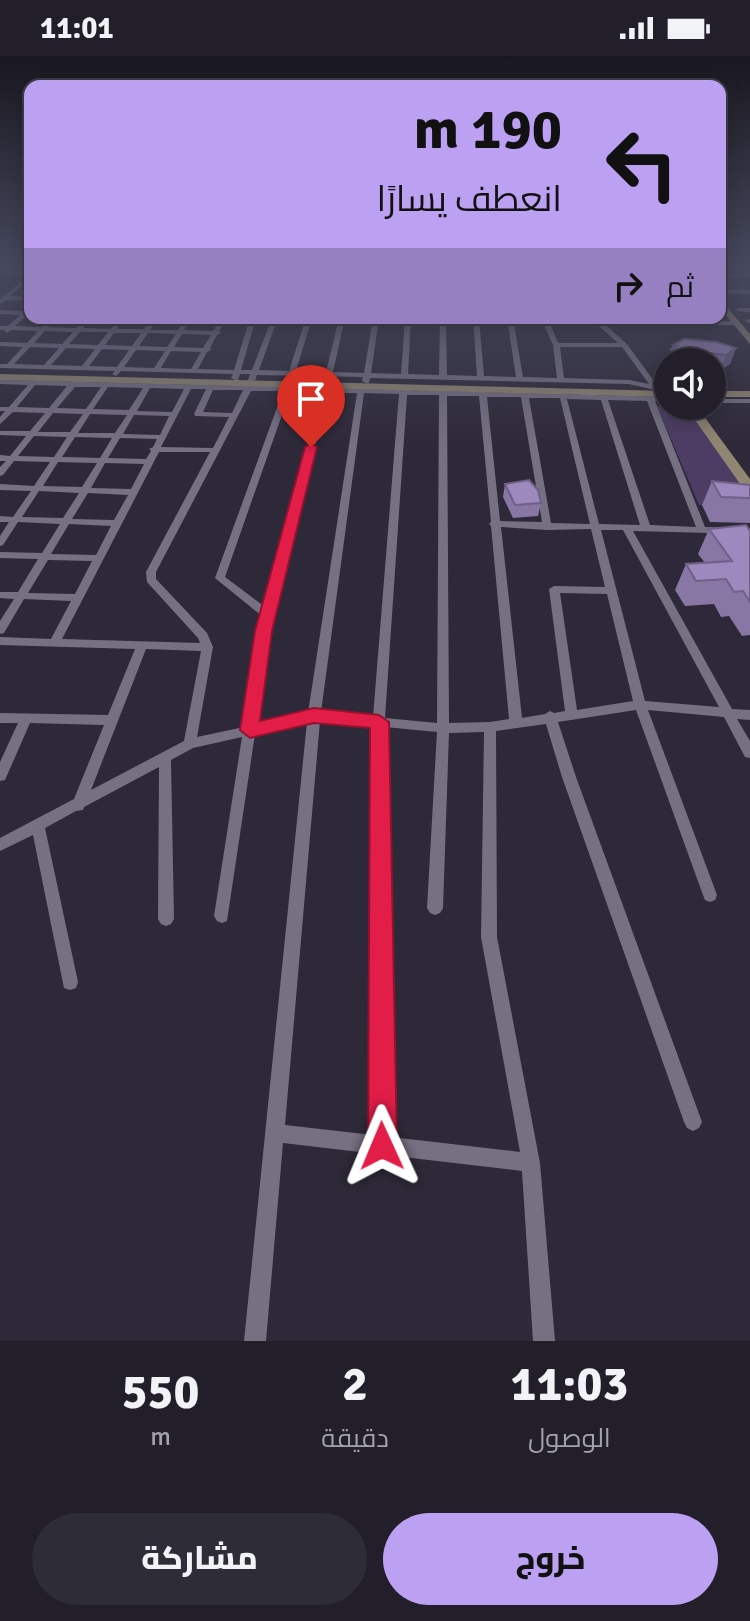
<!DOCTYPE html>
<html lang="ar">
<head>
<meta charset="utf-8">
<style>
	:root { --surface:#221f2a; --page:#2e2c36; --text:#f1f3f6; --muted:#a2a2a8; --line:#3f3d47; --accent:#bca0f2 }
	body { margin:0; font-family:Signika,Cairo,sans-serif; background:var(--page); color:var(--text); direction:rtl; height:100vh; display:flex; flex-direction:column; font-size:30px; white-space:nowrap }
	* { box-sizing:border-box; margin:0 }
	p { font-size:26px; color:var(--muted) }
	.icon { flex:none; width:44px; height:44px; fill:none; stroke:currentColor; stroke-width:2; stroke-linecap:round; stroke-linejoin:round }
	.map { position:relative; height:1285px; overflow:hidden; direction:ltr }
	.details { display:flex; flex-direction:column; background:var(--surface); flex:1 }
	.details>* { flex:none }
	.banner { position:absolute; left:24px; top:24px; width:702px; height:244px; border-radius:16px; box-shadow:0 4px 20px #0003,0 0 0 2px var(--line); direction:rtl; background:#bca0f2; color:#111; overflow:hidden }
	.fabs { position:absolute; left:654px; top:292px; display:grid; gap:16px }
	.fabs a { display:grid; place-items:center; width:72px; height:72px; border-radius:50%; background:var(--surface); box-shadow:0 4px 20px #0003,0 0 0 2px var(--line); font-size:40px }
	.pin { position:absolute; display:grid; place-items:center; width:68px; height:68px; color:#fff; margin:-82px -34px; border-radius:50% 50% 50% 0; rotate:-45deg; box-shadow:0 0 8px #0007 }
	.pin .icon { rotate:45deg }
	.me { position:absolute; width:88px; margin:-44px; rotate:359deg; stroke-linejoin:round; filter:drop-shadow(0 0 6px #0008) }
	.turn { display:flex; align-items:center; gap:28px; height:168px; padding:0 32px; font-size:36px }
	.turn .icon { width:104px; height:104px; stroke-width:2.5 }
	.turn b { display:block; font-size:56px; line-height:68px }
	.then { display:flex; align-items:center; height:76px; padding:0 32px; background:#0003; gap:16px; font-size:30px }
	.eta { display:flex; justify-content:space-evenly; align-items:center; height:136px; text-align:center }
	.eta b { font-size:48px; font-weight:800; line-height:56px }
	.primary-button { display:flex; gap:16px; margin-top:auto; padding:16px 32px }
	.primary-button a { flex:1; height:92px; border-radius:48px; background:var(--accent); color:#111; font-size:32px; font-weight:800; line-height:92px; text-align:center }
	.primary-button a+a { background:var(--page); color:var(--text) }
	.status { display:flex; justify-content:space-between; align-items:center; height:56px; padding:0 40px; background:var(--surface); direction:ltr }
	.status svg { height:22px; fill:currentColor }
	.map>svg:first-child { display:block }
	.green { fill:#4d3d64 }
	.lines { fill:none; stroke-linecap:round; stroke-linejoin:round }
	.street { fill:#777083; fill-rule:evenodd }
	.secondary { fill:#918671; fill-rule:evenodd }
	.wall { fill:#8876a4 }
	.shaded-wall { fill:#6f6086 }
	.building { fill:#9e89bf; stroke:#6f6086; stroke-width:2 }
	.route { fill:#e11d48; stroke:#92132f; stroke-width:2 }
</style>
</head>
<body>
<div class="status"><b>11:01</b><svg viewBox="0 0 49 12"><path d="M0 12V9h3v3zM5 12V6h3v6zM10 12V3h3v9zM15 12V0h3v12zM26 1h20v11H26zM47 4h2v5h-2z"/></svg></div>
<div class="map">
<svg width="750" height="1285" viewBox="0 0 750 1285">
	<rect width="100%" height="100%" fill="#2e2938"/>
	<!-- green -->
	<path class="green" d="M657,350H687L750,441V448L699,449Z"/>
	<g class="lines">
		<!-- street -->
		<g class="street">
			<path d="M0,214L30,215V223L10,240L30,241V245L6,244L0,248V243L29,219L0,218Z"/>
			<path d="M750,217V221L720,222V218Z"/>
			<path d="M723,234H750V238L721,237Z"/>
			<path d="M30,250L29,258L15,270L41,271L50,262H56L48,271L76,272L85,262H91L83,272L111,273L119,262H125L117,273H144L152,262H158L150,274H178L186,262H192L184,274L213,275L221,262H227L219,275L221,277L217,279L210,292L211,294L207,296L198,313L234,314L250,262H256L241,314H252L272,262H278L259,314L289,315L306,262H312L296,315L326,316L339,262H345L333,316L364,317L373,262H379L371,317L401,318L405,262H411L408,318L439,319L440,262H446L447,319L477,320L473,262H479L484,320L516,321L507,262H513L523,321L557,322L553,289L541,262H547L549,266L735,265L738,267L735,269L607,270L627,288L659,332L655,334L629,328L370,322L369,327H366L362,325L363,321L257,319L253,330L668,341V345H655L705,471L750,472V478L633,475L732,653L750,654V664L737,663L750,685V702L745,701L724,661L648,654L717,839L715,844L710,846L705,844L703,839L636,654L558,666L576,721L702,1066L699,1072L693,1075L687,1072L684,1066L562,721L546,668L496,675L497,881L540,1107L555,1285H533L522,1115L283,1087L266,1285H244L307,666L255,678L227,865L222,867L217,865L214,860L242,681L193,692L171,704L174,863L171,868L166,870L161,868L158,863L159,711L84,751L83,754L76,755L45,772L78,926L76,932L70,934L64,932L33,779L0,795V782L74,743L104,669L30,667L5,724L0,725V706L18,667H0V657L108,659L135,593L0,589V581L51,583L71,545L24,543L4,577L0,578V565L14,543L0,542V536H18L38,503L0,502V496L42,497L60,468L18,466L3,489L0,490V480L9,466H0V460L13,461L31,435L0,434V428L34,430L50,406L14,405L3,419L0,420V411L6,405H0V399L10,400L26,380L0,379V375H30L45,357L13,356L0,368V361L5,355H0V351H9L28,329L0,328V324L246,330L250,318H240L238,324H235L231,322L233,318L121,315L116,320L112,318L115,315L0,312V308H7L23,291L0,290V286L27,287L38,275L11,274L7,277L4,274H0V270H8L20,259L0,258V254L23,255ZM551,270H599L618,287H558ZM45,275L73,276L62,288L34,287ZM80,276H108L98,289L69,288ZM114,277H141L132,290L105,289ZM148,277L176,278L167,291L139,290ZM182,278L211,279L203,292L174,291ZM30,291L59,292L44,309L14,308ZM560,291H622L649,328L629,324L564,322ZM66,292L95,293L82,310L51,309ZM102,293L129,294L117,311L89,310ZM136,294L165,295L154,312L124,311ZM171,295L201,296L191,313L161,312ZM35,329L67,330L49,352L17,351ZM75,331H101L86,353L57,352ZM108,331L143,332L129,354L93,353ZM150,332L184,333L172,356L137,355ZM191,333H206L194,358L195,360L229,361L213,392L161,391ZM213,334H243L232,357L203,356ZM251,335H283L215,522L262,560L244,671L197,681L213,591L207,577L156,523V516ZM290,336H321L265,551L225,521ZM328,337H357L308,657L256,668L269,575ZM364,337L399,338L373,661L321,656ZM407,339H439L437,667L385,662ZM447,340H479L491,466L489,468L491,470L509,663L490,666L449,667ZM487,341H521L542,466L500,465ZM529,342H560L590,468L551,467ZM567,343L601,344L640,469L599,468ZM608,344L647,345L696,471L650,469ZM53,357L83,358L70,376H38ZM90,358L127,359L115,377H78ZM134,359L169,360L160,379L123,378ZM34,380L67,381L54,401L18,400ZM75,381L112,382L100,402L62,401ZM120,382L157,383L153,391L149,393L151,395L146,403L108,402ZM159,396H210L146,516L147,526L198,582L200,587L62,583ZM58,406L97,407L82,431L43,430ZM105,407L144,408L131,433L91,432ZM39,435L79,437L63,462L22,461ZM88,437L128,439L114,464L72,463ZM69,468L111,470L96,499L51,498ZM501,471L547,474L591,473L605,531L554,530L549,533L565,655L554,657L550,655L545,658L522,662ZM601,474H623L719,651L645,645ZM48,504L92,505L75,538L28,537ZM560,537L607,538L633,645L577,654ZM146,593L201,595L184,685L91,734ZM320,665L373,670V1079L285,1069ZM385,671L437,676L427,852L430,857L435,859L440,857L443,852L449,677L484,676L481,881L520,1096L391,1081Z"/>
			<path d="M738,252H750V256L736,255Z"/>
			<path d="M748,263H750V267L745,265Z"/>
			<rect x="712" y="343" width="38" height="4"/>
		</g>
		<!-- secondary -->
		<g class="secondary">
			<path d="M720,243L750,278V288L720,252Z"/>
			<path d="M0,318L668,335V341L0,324Z"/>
			<rect x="712" y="335" width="38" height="6"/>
			<path d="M690,350H702L703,359L750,423V436L745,435L693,361Z"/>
		</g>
	</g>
	<!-- wall -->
	<g class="wall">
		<path d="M673,289L736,292L730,308L720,314L712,313V306H668V309H666Z"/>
		<path d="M712,425L750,429V467L710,466L702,449Z"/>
		<path d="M505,428L541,447L538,460L513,462L503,441Z"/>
		<path d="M709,473L750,475V579L742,580L729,560L721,561L714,548L685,550L675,534L686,508L705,507L698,498Z"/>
	</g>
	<!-- shaded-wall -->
	<g class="shaded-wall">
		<path d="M736,292L730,308L720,314L726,299Z"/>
		<path d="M703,296L699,306H691L693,302Z"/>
	</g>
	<!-- building -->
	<g class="building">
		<path d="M684,283L717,286L736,292L726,299L703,296L693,302L673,297L676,295L671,293L677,290L673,289Z"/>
		<path d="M529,424L538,434L541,447L515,449L505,428Z"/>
		<path d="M712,425L750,429V442L721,441Z"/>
		<path d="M746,469L750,475V546L743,535L734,536L726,523L696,525L686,508L732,505L709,473Z"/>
	</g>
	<!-- sky -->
	<linearGradient id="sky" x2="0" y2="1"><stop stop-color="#19171f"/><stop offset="0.54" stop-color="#46495e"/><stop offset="1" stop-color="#46495e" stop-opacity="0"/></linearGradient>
	<rect width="750" height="391" fill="url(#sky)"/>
	<!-- route -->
	<path class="route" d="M311,387L317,391L272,575L260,665L314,652L379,659L389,666L397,1090L392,1100L382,1104L372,1100L368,1090L370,672L314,667L250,682L240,674L255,575L305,391Z"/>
</svg>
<div class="fabs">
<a><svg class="icon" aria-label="sound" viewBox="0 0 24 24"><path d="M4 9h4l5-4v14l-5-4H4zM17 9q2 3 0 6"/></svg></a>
</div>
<div class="pin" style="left:311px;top:391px;background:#d93025"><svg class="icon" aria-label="arrive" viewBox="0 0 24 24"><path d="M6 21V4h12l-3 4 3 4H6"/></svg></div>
<svg class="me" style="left:382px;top:1090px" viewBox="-20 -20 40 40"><path d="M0-17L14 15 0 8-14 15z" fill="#e11d48" stroke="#fff" stroke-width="4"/></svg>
<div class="banner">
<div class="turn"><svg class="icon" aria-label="left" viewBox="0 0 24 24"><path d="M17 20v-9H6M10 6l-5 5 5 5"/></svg><div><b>190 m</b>انعطف يسارًا</div></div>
<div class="then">ثم<svg class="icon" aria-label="right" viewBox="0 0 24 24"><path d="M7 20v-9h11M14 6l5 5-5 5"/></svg></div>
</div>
</div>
<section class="details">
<div class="eta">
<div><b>11:03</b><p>الوصول</p></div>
<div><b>2</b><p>دقيقة</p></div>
<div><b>550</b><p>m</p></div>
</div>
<div class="primary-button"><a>خروج</a><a>مشاركة</a></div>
</section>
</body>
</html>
